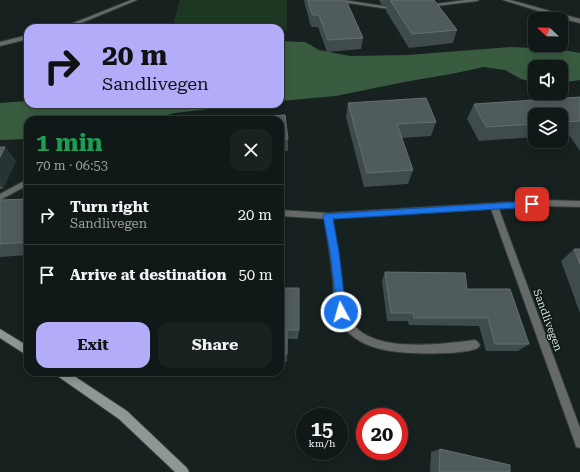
<!DOCTYPE html>
<html lang="en">
<head>
<meta charset="utf-8">
<style>
	:root { --surface:#101918; --page:#192221; --text:#f1f3f6; --muted:#9ca0a2; --line:#303837; --accent:#b3acf9 }
	body { margin:0; font-family:"Roboto Serif",serif; background:var(--page); color:var(--text); height:100vh; display:flex; flex-direction:column; font-size:15px; white-space:nowrap }
	* { box-sizing:border-box; margin:0 }
	p { font-size:13px; color:var(--muted) }
	.icon { flex:none; width:22px; height:22px; fill:none; stroke:currentColor; stroke-width:2; stroke-linecap:round; stroke-linejoin:round }
	.map { position:relative; flex:1; overflow:hidden }
	.drawer { position:absolute; left:24px; top:116px; width:260px; height:260px; display:flex; flex-direction:column; background:var(--surface); border-radius:12px; box-shadow:0 2px 10px #0003,0 0 0 1px var(--line) }
	.drawer>* { flex:none }
	.guide { position:absolute; left:24px; top:24px; width:260px; height:84px; border-radius:12px; box-shadow:0 2px 10px #0003,0 0 0 1px var(--line); background:#b3acf9; color:#111; overflow:hidden }
	.needle { width:26px; rotate:292deg }
	.buttons { position:absolute; left:528px; top:12px; display:grid; gap:8px }
	.buttons a { display:grid; place-items:center; width:40px; height:40px; border-radius:8px; background:var(--surface); box-shadow:0 2px 10px #0003,0 0 0 1px var(--line); font-size:20px }
	.speed { position:absolute; left:296px; top:408px; display:flex; gap:8px; font-size:20px; font-weight:700; text-align:center }
	.speed>* { display:grid; place-content:center; width:52px; height:52px; border-radius:50%; background:var(--surface); box-shadow:0 2px 10px #0003,0 0 0 1px var(--line); line-height:1 }
	.speed small { font-size:10px; font-weight:400 }
	.speed .limit { border:6px solid #d22; background:#fff; color:#111 }
	.pin { position:absolute; display:grid; place-items:center; width:34px; height:34px; color:#fff; margin:-17px; border-radius:8px; box-shadow:0 2px 6px #0006 }
	.me { position:absolute; width:44px; margin:-22px; rotate:354deg; stroke-linejoin:round; filter:drop-shadow(0 0 3px #0008) }
	.turn { display:flex; align-items:center; gap:14px; height:84px; padding:0 12px; font-size:18px }
	.turn .icon { width:52px; height:52px; stroke-width:2.5 }
	.turn b { display:block; font-size:28px; line-height:34px }
	.round { display:grid; place-items:center; flex:none; width:42px; height:42px; border-radius:12px; background:var(--page) }
	.headline { display:flex; align-items:center; justify-content:space-between; height:68px; padding:0 12px }
	h1 { font-size:24px; font-weight:700; line-height:30px; color:#1e9e55 }
	.action { display:flex; gap:8px; margin-top:auto; padding:8px 12px }
	.action a { flex:1; height:46px; border-radius:12px; background:var(--accent); color:#111; font-size:16px; font-weight:700; line-height:46px; text-align:center }
	.action a+a { background:var(--page); color:var(--text) }
	ul { padding:0; list-style:none }
	li { display:flex; align-items:center; gap:12px; height:60px; padding:0 12px; border-top:1px solid var(--line) }
	li div { flex:1 }
	li b { display:block; font-size:15px }
	li em { font-style:normal }
	.map>svg:first-child { display:block }
	.green { fill:#1c3722 }
	.forest { fill:#395c41 }
	.lines { fill:none; stroke-linecap:round; stroke-linejoin:round }
	.service-casing { stroke:#313b3a; stroke-width:2 }
	.minor-casing { stroke:#313b3a; stroke-width:2 }
	.secondary-casing { stroke:#313b3a; stroke-width:2 }
	.service { fill:#666b69; fill-rule:evenodd }
	.minor { fill:#666b69; fill-rule:evenodd }
	.secondary { fill:#8f9794; fill-rule:evenodd }
	.wall { fill:#3f4b4d }
	.shaded-wall { fill:#283434 }
	.building { fill:#505b5c; stroke:#656f70 }
	.route { fill:#1a73e8; stroke:#114b97 }
	.labels { text-anchor:middle; stroke-width:3; stroke-linejoin:round; paint-order:stroke }
	.street-label { font-size:11px; fill:#d7dedd; stroke:#0d1817 }
</style>
</head>
<body>
<div class="map">
<svg width="580" height="472" viewBox="0 0 580 472">
	<rect width="100%" height="100%" fill="#162120"/>
	<!-- green -->
	<path class="green" d="M180,0H287V31H280V28H172Z"/>
	<!-- forest -->
	<g class="forest">
		<path d="M280,41L305,42L319,50L350,56L408,55L510,47L558,49L580,53V80L561,83V67H535V83L521,79L505,70L484,67L451,74L404,82L336,96L280,101Z"/>
		<path d="M28,101V104H251L175,113L164,116L158,120H28V139L0,140V103Z"/>
	</g>
	<g class="lines">
		<!-- service casing -->
		<g class="service-casing">
			<path id="service" d="M328,213L331,214L332,216C335,235 339,254 341,273C342,285 341,299 345,310C360,357 438,344 475,340L478,342L480,345L478,348C466,354 427,354 412,353C381,352 344,344 336,310C333,298 334,285 332,273C330,254 327,235 324,216L325,214Z"/>
		</g>
		<!-- minor casing -->
		<g class="minor-casing">
			<g id="minor">
				<path d="M131,0H137L69,28H61Z"/>
				<path d="M332,0H344L396,8L398,9L396,10L334,1Z"/>
				<path d="M465,0H479L477,1L428,7L426,6L428,5Z"/>
				<path d="M503,0H510L580,19V23L567,20Z"/>
				<path d="M28,35V39L0,46V42Z"/>
				<path d="M28,179V185L0,200V194Z"/>
				<path d="M545,200L580,201V207L545,206L499,209L580,428V448L576,447L575,443L491,209L328,219L280,216V210L328,213Z"/>
			</g>
		</g>
		<!-- secondary casing -->
		<g class="secondary-casing">
			<g id="secondary">
				<path d="M0,329L28,346V356L0,338Z"/>
				<path d="M54,372H68L127,411L187,468L189,472H175L119,419L56,375Z"/>
			</g>
		</g>
		<!-- service -->
		<use href="#service" class="service"/>
		<!-- minor -->
		<use href="#minor" class="minor"/>
		<!-- secondary -->
		<use href="#secondary" class="secondary"/>
	</g>
	<!-- wall -->
	<g class="wall">
		<path d="M304,0H346L363,38L361,49L327,52L318,27H312L310,24Z"/>
		<path d="M379,0H434L457,30L453,43L409,48L386,11L387,6L382,5Z"/>
		<path d="M580,97V151L569,135H561V115H535V137L479,141L467,119L474,104Z"/>
		<path d="M348,103L436,122L431,136L401,138L413,170L408,184L364,187L346,117Z"/>
		<path d="M285,115L288,139V151H280V120H163L164,118L202,116L203,120Z"/>
		<path d="M0,147H5L16,161L3,189H0Z"/>
		<path d="M28,199V255L0,257V200Z"/>
		<path d="M574,249H580V313L561,261Z"/>
		<path d="M385,272L467,289L529,344L518,351H486L479,326L409,325L408,321H387L382,281Z"/>
		<path d="M280,288L299,330L298,339H288L287,362H280Z"/>
		<path d="M440,449L510,472H430L431,452Z"/>
	</g>
	<!-- shaded-wall -->
	<path class="shaded-wall" d="M5,147L16,161L3,189L0,185V157Z"/>
	<!-- building -->
	<g class="building">
		<path d="M308,0H346L363,38L328,40L319,15H313L311,12Z"/>
		<path d="M390,0H434L457,30L412,34Z"/>
		<path d="M91,25V28H59V27Z"/>
		<path d="M580,97V121L561,122V115H535V124L486,127L474,104Z"/>
		<path d="M426,98L436,122L397,124L413,170L367,173L348,103Z"/>
		<path d="M285,115L288,139H280V120H163L164,118L202,116V120Z"/>
		<path d="M0,147H5L0,157Z"/>
		<path d="M28,199V242L0,244V200Z"/>
		<path d="M574,249H580V264Z"/>
		<path d="M385,272L465,273L467,289H510L529,344H495L488,318H414L413,313H391Z"/>
		<path d="M280,288H299V330H287V354H280Z"/>
		<path d="M440,449L510,465V472H439Z"/>
	</g>
	<!-- route -->
	<path class="route" d="M532,201L537,204L532,207L333,219L339,252L346,312L345,316L341,317L338,316L330,252L323,216L324,214Z"/>
	<g class="labels">
		<!-- street labels -->
		<g class="street-label">
			<text transform="translate(548 320) rotate(70)" y="4">Sandlivegen</text>
		</g>
	</g>
</svg>
<div class="buttons">
<a><svg class="needle" viewBox="-14 -14 28 28"><path d="M0-13l5 13h-10z" fill="#e53935"/><path d="M0 13l5-13h-10z" fill="#9ca0a2"/></svg></a>
<a><svg class="icon" aria-label="sound" viewBox="0 0 24 24"><path d="M4 9h4l5-4v14l-5-4H4zM17 9q2 3 0 6"/></svg></a>
<a><svg class="icon" aria-label="layers" viewBox="0 0 24 24"><path d="M12 4l9 5-9 5-9-5zM3 14l9 5 9-5"/></svg></a>
</div>
<div class="speed"><div>15<small>km/h</small></div><div class="limit">20</div></div>
<div class="pin" style="left:532px;top:204px;background:#d93025"><svg class="icon" aria-label="arrive" viewBox="0 0 24 24"><path d="M6 21V4h12l-3 4 3 4H6"/></svg></div>
<svg class="me" style="left:341px;top:312px" viewBox="-20 -20 40 40"><circle r="17" fill="#1a73e8" stroke="#fff" stroke-width="3"/><path d="M0-11L8 9 0 5-8 9z" fill="#fff"/></svg>
<div class="guide">
<div class="turn"><svg class="icon" aria-label="right" viewBox="0 0 24 24"><path d="M7 20v-9h11M14 6l5 5-5 5"/></svg><div><b>20 m</b>Sandlivegen</div></div>
</div>
<section class="drawer">
<div class="headline"><div><h1>1 min</h1><p>70 m · 06:53</p></div><a class="round"><svg class="icon" aria-label="close" viewBox="0 0 24 24"><path d="M6 6l12 12M18 6L6 18"/></svg></a></div>
<ul>
<li><svg class="icon" aria-label="right" viewBox="0 0 24 24"><path d="M7 20v-9h11M14 6l5 5-5 5"/></svg><div><b>Turn right</b><p>Sandlivegen</p></div><em>20 m</em></li>
<li><svg class="icon" aria-label="arrive" viewBox="0 0 24 24"><path d="M6 21V4h12l-3 4 3 4H6"/></svg><div><b>Arrive at destination</b></div><em>50 m</em></li>
</ul>
<div class="action"><a>Exit</a><a>Share</a></div>
</section>
</div>
</body>
</html>
